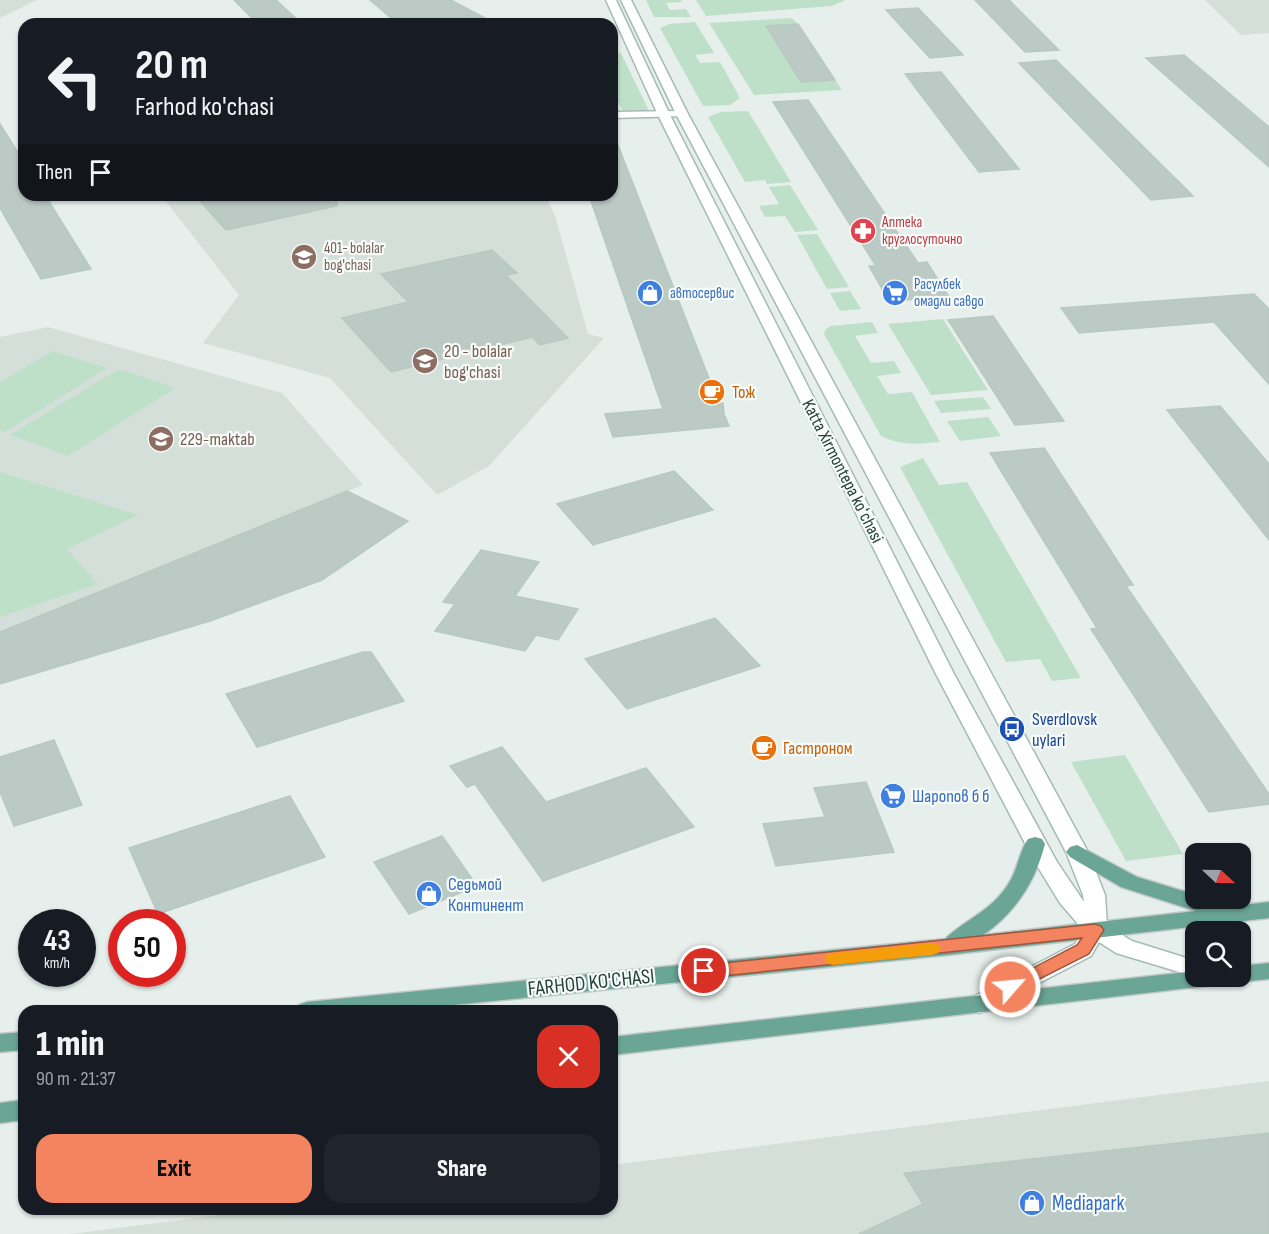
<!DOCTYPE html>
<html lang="en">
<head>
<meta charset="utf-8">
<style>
	:root { --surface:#171b24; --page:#20242c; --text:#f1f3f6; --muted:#9ea1a6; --accent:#f4845f }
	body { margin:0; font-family:"Sofia Sans Condensed",sans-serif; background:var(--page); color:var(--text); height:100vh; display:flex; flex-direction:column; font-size:22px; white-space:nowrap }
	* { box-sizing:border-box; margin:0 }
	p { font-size:20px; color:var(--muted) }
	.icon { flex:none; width:33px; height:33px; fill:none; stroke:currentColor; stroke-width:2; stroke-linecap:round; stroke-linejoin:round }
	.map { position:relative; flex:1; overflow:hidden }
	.panel { position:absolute; left:18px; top:1005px; width:600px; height:210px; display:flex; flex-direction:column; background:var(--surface); border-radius:18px; box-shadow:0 2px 4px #0004 }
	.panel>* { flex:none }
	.guide { position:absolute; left:18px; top:18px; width:600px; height:183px; border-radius:18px; box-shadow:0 2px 4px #0004; background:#171b24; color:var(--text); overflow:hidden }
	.needle { width:39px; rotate:112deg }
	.controls { position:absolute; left:1185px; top:843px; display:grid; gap:12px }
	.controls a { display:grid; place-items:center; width:66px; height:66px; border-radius:12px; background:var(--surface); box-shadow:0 2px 4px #0004; font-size:30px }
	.speed { position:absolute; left:18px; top:909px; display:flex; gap:12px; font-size:30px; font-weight:700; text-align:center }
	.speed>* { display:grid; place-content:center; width:78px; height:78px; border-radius:50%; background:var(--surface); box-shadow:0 2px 4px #0004; line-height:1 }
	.speed small { font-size:15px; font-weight:400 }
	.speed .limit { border:9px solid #d22; background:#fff; color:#111 }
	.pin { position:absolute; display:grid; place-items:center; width:51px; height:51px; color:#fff; margin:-26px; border:3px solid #fff; border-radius:50%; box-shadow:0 2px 6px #0007 }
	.me { position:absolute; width:66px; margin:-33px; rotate:63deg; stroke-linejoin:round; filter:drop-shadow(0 0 4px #0008) }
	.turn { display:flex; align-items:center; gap:21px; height:126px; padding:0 18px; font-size:27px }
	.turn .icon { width:78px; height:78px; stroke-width:2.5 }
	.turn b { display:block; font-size:42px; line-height:51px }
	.then { display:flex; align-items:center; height:57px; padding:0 18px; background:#0003; gap:12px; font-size:22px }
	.round { display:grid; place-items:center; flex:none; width:63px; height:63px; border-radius:18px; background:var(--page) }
	.overview { display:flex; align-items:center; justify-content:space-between; height:102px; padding:0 18px }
	h1 { font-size:36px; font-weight:800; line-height:45px }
	.button { display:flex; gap:12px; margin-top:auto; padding:12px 18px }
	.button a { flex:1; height:69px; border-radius:18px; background:var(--accent); color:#111; font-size:24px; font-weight:800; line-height:69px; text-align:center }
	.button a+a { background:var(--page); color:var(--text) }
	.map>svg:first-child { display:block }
	.built { fill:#d4dfda }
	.green { fill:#bfe0c8 }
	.building { fill:#bbcac4; stroke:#b8c9c2; stroke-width:1.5 }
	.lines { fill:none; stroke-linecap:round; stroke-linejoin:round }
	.street-casing { stroke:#a8b8b2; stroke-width:3 }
	.secondary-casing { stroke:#a4bbb3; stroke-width:3 }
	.primary-casing { stroke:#c2cac8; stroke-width:3 }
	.street { fill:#fff; fill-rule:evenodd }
	.secondary { fill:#fff; fill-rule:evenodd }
	.primary { fill:#6aa596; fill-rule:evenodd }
	.route { fill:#f4845f; stroke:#9f563e; stroke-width:1.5 }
	.slow { fill:#f59e0b }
	.labels { text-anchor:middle; stroke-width:4.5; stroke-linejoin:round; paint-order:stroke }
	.far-health-label { font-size:15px; fill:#be3a42; stroke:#f7fbf9; text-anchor:start }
	.far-education-label { font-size:15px; fill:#785e54; stroke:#f7fbf9; text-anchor:start }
	.far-shop-label { font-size:15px; fill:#366cbe; stroke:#f7fbf9; text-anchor:start }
	.education-label { font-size:18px; fill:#785e54; stroke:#f7fbf9; text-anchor:start }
	.food-label { font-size:18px; fill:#c56008; stroke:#f7fbf9; text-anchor:start }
	.street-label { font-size:18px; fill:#24423a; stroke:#f7fbf9 }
	.transit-label { font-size:18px; fill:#164399; stroke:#f7fbf9; text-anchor:start }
	.shop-label { font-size:18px; fill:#366cbe; stroke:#f7fbf9; text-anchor:start }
	.near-street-label { font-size:21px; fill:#24423a; stroke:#f7fbf9 }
	.near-shop-label { font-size:21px; fill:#366cbe; stroke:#f7fbf9; text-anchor:start }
</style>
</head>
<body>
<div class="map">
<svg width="1269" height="1234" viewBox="0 0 1269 1234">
	<rect width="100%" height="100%" fill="#e6efeb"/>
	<!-- built -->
	<g class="built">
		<path d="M0,0H37L0,18Z"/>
		<path d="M1205,0H1269V33L1241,35Z"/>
		<path d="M161,195H546L556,219L588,334L604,338L489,466L437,495L330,378L203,343L239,295Z"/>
		<path d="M48,327L282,393L363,485L0,632V337Z"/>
		<path d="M1269,1081V1234H71L267,1209H612V1165Z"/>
	</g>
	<!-- green -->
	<g class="green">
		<path d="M646,0H681L682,2L666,3L670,10L686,9L691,17H654Z"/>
		<path d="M696,0H844V1L831,6L706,16Z"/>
		<path d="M792,18L798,24L766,27L801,82L835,80L842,90L754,95L709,23Z"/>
		<path d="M695,22L714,53L695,55L700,63L720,62L740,98L730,105L703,106L660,28L669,24Z"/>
		<path d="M612,52L621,53L649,111L622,110L612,89Z"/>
		<path d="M748,111L791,182L767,184L765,180L745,182L708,117L721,112Z"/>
		<path d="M790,185L818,230L795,232L785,216L765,217L759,206L779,204L769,187Z"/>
		<path d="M817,234L849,287L827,289L797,235Z"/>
		<path d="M850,291L861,309L840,311L830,293Z"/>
		<path d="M943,319L988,390L931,395L888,324Z"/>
		<path d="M872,322L878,333L855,336L871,363L894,361L901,373L877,376L888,394L912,392L940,442C919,444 901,446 881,436L824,334L826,329L831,326Z"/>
		<path d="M52,351L107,368L5,432L0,430V382Z"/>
		<path d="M119,369L175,388L68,456L10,435Z"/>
		<path d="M983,397L991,409L941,413L934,401Z"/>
		<path d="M988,417L1001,436L960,441L947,421Z"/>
		<path d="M923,458L939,485L967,482L1081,678L1052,681L1040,659L1006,662L900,467Z"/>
		<path d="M0,472L138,515L67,549L98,584L0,617Z"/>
		<path d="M1125,755L1183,854L1126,861L1071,762Z"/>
	</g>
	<!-- building -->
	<g class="building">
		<path d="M234,0H276L302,24H258Z"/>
		<path d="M370,0H451L496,24H392L391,18Z"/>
		<path d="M975,0H1009L1059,50L1025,52Z"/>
		<path d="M918,8L963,55L930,58L886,10Z"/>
		<path d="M798,24L835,80L801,82L766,26Z"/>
		<path d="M1184,55L1269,127V167L1146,58Z"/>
		<path d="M1056,60L1193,196L1151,200L1019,63Z"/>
		<path d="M941,72L1019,169L979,172L905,74Z"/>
		<path d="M808,100L918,263L927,262L949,297L889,301L869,266H876L773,102Z"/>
		<path d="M0,124L24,162V195H45L91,269L41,279L0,208Z"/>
		<path d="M614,135L719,404L723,403L724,414L729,426L613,437L605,414L663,409L589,195H612Z"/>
		<path d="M228,195H336L337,206L226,230L200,201Z"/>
		<path d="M492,250L517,273L506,275L568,338L540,345L532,337L391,372L342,318L408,302L381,274Z"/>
		<path d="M1254,294L1269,309V384L1214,322L1079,333L1061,308Z"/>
		<path d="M993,316L1064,421L1015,425L948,320Z"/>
		<path d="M1220,406L1269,464V540L1167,410Z"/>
		<path d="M1044,448L1133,585L1126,586L1269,794V804L1209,812L1091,629L1097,628L990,453Z"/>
		<path d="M674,471L713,510L593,545L557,504Z"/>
		<path d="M347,491L408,521L322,580L210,621L0,684V632Z"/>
		<path d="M481,550L539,562L515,596L578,609L558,640L536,635L525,651L435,631L455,604L443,602Z"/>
		<path d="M715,618L760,666L627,709L585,659Z"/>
		<path d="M363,652H371L404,701L257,747L226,694Z"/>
		<path d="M54,740L82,805L14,826L0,792V757Z"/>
		<path d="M502,747L546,802L646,768L694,827L543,881L475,784L467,787L450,766Z"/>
		<path d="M866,782L894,852L776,866L763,824L825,817L814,788Z"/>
		<path d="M290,796L325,857L158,914L129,848Z"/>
		<path d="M442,836L477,886L409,914L374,862Z"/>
		<path d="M1269,1133V1234H859L923,1204L904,1173Z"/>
	</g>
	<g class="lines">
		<!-- street casing -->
		<g class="street-casing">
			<path id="street" d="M682,111L686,112V116L612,118V112Z"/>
		</g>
		<!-- secondary casing -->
		<g class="secondary-casing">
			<path id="secondary" d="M606,0H616L670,115L954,674L1057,862L1084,902L1083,895L1066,852L676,114L621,0H631L688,114L1088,852L1105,895L1107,926L1132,941L1196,961V976H1199L1196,977L1116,953L1099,942L1091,956L987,1010L979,1013L971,1010L968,1004L971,998L1075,944L1084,931L1060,903L1036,864L936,674L658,115Z"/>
		</g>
		<!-- primary casing -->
		<g class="primary-casing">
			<g id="primary">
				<path d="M1035,837L1042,839L1045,844C1035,882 1016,912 983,935L1196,911L1121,887L1070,857L1066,852L1070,847L1077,845L1137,877L1196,895V898H1209L1234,906L1269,902V918L947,955L393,1011H295L299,1005L307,1002L945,939C967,918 991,912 1009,883C1018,869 1019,852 1028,839Z"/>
				<path d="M1269,963V979L1240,982L1232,980L1223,984L612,1055V1037L1196,971V976H1240V966Z"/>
				<path d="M24,1032V1050L0,1052V1034Z"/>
				<path d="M24,1100V1120L0,1123V1103Z"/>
			</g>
		</g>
		<!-- street -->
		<use href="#street" class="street"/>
		<!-- secondary -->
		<use href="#secondary" class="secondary"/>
		<!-- primary -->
		<use href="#primary" class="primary"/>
	</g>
	<!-- route -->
	<path class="route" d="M1095,924L1101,926L1104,930L1089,954L1010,994L1004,992L1001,987L1004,983L1077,945L1082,938L704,978L698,976L695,971L698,967L704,965Z"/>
	<!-- slow -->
	<path class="slow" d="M932,943L938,944L941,949L938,953L932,955L833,965L827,963L825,959L827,954L833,953Z"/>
	<!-- icons -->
	<defs>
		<g id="pharmacy-disc" transform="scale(1.35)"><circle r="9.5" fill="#e0444e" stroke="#f7fbf9"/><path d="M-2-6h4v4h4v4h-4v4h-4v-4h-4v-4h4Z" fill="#fff"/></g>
		<g id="school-disc" transform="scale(1.35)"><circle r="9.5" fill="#8d6e63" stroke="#f7fbf9"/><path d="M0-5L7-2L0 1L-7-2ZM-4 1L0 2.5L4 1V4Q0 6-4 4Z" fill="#fff"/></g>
		<g id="shop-disc" transform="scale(1.35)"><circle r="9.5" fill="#3f7fe0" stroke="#f7fbf9"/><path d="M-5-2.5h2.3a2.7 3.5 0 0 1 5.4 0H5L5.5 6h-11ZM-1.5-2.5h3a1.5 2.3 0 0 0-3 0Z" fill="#fff"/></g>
		<g id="supermarket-disc" transform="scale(1.35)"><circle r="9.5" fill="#3f7fe0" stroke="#f7fbf9"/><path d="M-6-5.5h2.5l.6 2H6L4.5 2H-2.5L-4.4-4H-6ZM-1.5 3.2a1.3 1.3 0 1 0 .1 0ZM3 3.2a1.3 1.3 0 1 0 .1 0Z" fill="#fff"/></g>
		<g id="cafe-disc" transform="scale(1.35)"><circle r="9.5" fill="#e8710a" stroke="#f7fbf9"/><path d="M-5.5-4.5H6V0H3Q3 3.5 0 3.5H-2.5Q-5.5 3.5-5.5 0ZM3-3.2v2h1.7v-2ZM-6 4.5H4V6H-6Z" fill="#fff"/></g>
		<g id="bus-disc" transform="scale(1.35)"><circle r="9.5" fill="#1a4fb4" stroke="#f7fbf9"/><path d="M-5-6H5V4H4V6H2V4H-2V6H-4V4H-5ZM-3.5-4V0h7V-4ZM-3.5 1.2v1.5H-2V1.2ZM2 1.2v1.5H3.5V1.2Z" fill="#fff"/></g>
	</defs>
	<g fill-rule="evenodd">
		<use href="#pharmacy-disc" x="863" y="231"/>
		<use href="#school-disc" x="304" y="257"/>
		<use href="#shop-disc" x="650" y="293"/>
		<use href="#supermarket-disc" x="895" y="293"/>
		<use href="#school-disc" x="425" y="361"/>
		<use href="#cafe-disc" x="712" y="392"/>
		<use href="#school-disc" x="161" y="439"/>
		<use href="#bus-disc" x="1012" y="729"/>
		<use href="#cafe-disc" x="764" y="748"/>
		<use href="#supermarket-disc" x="893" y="796"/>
		<use href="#shop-disc" x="429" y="894"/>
		<use href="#shop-disc" x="1032" y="1203"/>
	</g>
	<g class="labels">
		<!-- far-health labels -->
		<g class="far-health-label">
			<text x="882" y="227">Аптека<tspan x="882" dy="17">круглосуточно</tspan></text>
		</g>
		<!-- far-education labels -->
		<g class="far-education-label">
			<text x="324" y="253">401- bolalar<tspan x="324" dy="17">bog'chasi</tspan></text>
		</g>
		<!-- far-shop labels -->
		<g class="far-shop-label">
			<text x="914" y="289">Расулбек<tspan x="914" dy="17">омадли савдо</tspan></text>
			<text x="670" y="298">автосервис</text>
		</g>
		<!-- education labels -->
		<g class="education-label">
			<text x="444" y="357">20 - bolalar<tspan x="444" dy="21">bog'chasi</tspan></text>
			<text x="180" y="445">229-maktab</text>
		</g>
		<!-- food labels -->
		<g class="food-label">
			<text x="732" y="398">Тож</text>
			<text x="783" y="754">Гастроном</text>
		</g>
		<!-- street labels -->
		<g class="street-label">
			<text transform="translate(843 471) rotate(63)" y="6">Katta Xirmontepa koʻchasi</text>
		</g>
		<!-- transit labels -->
		<g class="transit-label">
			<text x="1032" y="725">Sverdlovsk<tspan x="1032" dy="21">uylari</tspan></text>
		</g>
		<!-- shop labels -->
		<g class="shop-label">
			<text x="912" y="802">Шаропов б б</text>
			<text x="448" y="890">Седьмой<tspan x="448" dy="21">Континент</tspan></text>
		</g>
		<!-- near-street labels -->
		<g class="near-street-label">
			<text transform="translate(591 982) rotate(-6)" y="7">FARHOD KO'CHASI</text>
		</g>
		<!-- near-shop labels -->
		<g class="near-shop-label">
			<text x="1052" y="1210">Mediapark</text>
		</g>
	</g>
</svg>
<div class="controls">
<a><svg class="needle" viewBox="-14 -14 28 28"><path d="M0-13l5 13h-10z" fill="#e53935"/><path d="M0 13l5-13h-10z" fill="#9ea1a6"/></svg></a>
<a><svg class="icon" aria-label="search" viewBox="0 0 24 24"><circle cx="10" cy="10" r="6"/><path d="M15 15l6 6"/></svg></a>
</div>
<div class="speed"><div>43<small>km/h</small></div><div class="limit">50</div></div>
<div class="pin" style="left:704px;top:971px;background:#d93025"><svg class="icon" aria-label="arrive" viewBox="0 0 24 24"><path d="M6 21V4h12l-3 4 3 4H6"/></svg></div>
<svg class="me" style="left:1010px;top:987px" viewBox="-20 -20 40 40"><circle r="17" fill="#f4845f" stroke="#fff" stroke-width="3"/><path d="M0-11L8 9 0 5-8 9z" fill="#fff"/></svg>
<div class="guide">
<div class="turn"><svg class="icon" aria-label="left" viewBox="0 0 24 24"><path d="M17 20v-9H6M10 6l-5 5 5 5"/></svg><div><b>20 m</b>Farhod ko'chasi</div></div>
<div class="then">Then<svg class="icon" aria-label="arrive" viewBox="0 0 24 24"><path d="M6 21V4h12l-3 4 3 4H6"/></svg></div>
</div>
<section class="panel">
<div class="overview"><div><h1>1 min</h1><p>90 m · 21:37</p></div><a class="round" style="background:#d93025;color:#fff"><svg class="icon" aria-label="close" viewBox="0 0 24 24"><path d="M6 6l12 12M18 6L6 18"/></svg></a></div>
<div class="button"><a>Exit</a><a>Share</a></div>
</section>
</div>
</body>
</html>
